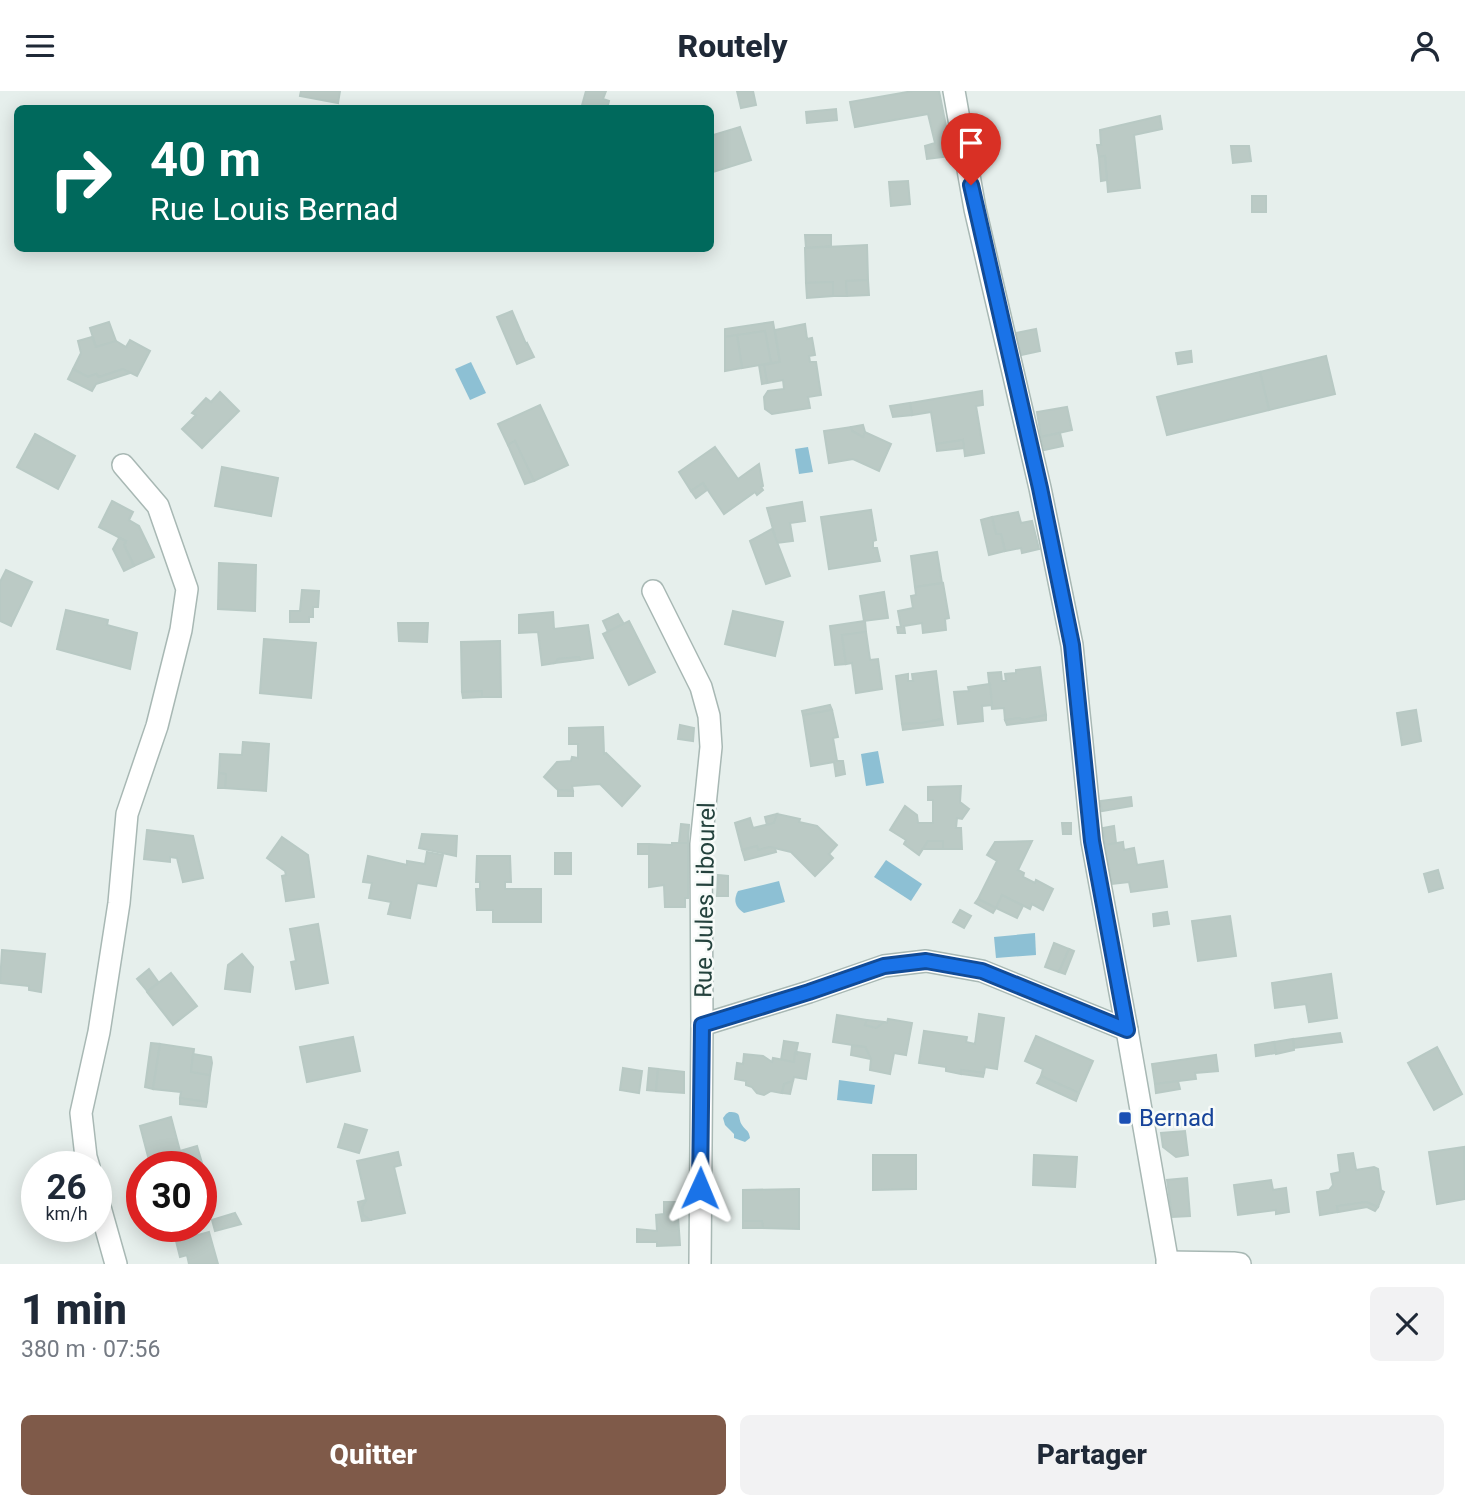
<!DOCTYPE html>
<html lang="fr">
<head>
<meta charset="utf-8">
<style>
	:root { --surface:#fff; --page:#f2f2f3; --text:#1f2937; --muted:#747a83; --accent:#7f5a49 }
	body { margin:0; font-family:Roboto,sans-serif; background:var(--page); color:var(--text); height:100vh; display:flex; flex-direction:column; font-size:26px; white-space:nowrap }
	* { box-sizing:border-box; margin:0 }
	p { font-size:23px; color:var(--muted) }
	.icon { flex:none; width:38px; height:38px; fill:none; stroke:currentColor; stroke-width:2; stroke-linecap:round; stroke-linejoin:round }
	.map { position:relative; height:1173px; overflow:hidden }
	.sheet { display:flex; flex-direction:column; background:var(--surface); flex:1 }
	.sheet>* { flex:none }
	.hud { position:absolute; left:14px; top:14px; width:700px; height:147px; border-radius:10px; box-shadow:0 4px 18px #0003; background:#00695c; color:#fff; overflow:hidden }
	.speed { position:absolute; left:21px; top:1060px; display:flex; gap:14px; font-size:35px; font-weight:700; text-align:center }
	.speed>* { display:grid; place-content:center; width:91px; height:91px; border-radius:50%; background:var(--surface); box-shadow:0 4px 18px #0003; line-height:1 }
	.speed small { font-size:18px; font-weight:400 }
	.speed .limit { border:10px solid #d22; background:#fff; color:#111 }
	.pin { position:absolute; display:grid; place-items:center; width:60px; height:60px; color:#fff; margin:-72px -30px; border-radius:50% 50% 50% 0; rotate:-45deg; box-shadow:0 0 7px #0007 }
	.pin .icon { rotate:45deg }
	.me { position:absolute; width:77px; margin:-38px; rotate:1deg; stroke-linejoin:round; filter:drop-shadow(0 0 5px #0008) }
	.turn { display:flex; align-items:center; gap:24px; height:147px; padding:0 21px; font-size:32px }
	.turn .icon { width:91px; height:91px; stroke-width:2.5 }
	.turn b { display:block; font-size:49px; line-height:60px }
	.round { display:grid; place-items:center; flex:none; width:74px; height:74px; border-radius:10px; background:var(--page) }
	.overview { display:flex; align-items:center; justify-content:space-between; height:119px; padding:0 21px }
	h1 { font-size:42px; font-weight:800; line-height:52px }
	.primary-button { display:flex; gap:14px; margin-top:auto; padding:14px 21px }
	.primary-button a { flex:1; height:80px; border-radius:10px; background:var(--accent); color:#fff; font-size:28px; font-weight:800; line-height:80px; text-align:center }
	.primary-button a+a { background:var(--page); color:var(--text) }
	header { display:flex; justify-content:space-between; align-items:center; height:91px; padding:0 21px; background:var(--surface); font-size:32px; font-weight:800 }
	.map>svg:first-child { display:block }
	.water { fill:#8dc0d4 }
	.building { fill:#bbcac5; stroke:#b8c9c4; stroke-width:2 }
	.lines { fill:none; stroke-linecap:round; stroke-linejoin:round }
	.minor-casing { stroke:#a8b8b4; stroke-width:24 }
	.minor { stroke:#fff; stroke-width:21 }
	.route-casing { stroke:#114b97; stroke-width:18 }
	.route { stroke:#1a73e8; stroke-width:12 }
	.transit-dot { fill:#1a4fb4; stroke:#f7fbf9; stroke-width:2.5 }
	.labels { text-anchor:middle; stroke-width:5; stroke-linejoin:round; paint-order:stroke }
	.street-label { font-size:24px; fill:#24423d; stroke:#f7fbf9 }
	.transit-label { font-size:24px; fill:#164399; stroke:#f7fbf9; text-anchor:start }
</style>
</head>
<body>
<header><svg class="icon" aria-label="menu" viewBox="0 0 24 24"><path d="M4 6h16M4 12h16M4 18h16"/></svg>Routely<svg class="icon" aria-label="person" viewBox="0 0 24 24"><circle cx="12" cy="8" r="4"/><path d="M4 21q1-7 8-7t8 7"/></svg></header>
<div class="map">
<svg width="1465" height="1173" viewBox="0 0 1465 1173">
	<rect width="100%" height="100%" fill="#e6efec"/>
	<!-- water -->
	<g class="water">
		<path d="M471,271L486,302L470,309L455,278Z"/>
		<path d="M808,356L813,381L799,383L795,358Z"/>
		<path d="M878,660L884,692L866,695L861,663Z"/>
		<path d="M886,769L922,793L911,810L874,786Z"/>
		<path d="M779,790L785,811L744,822C735,816 733,809 738,800Z"/>
		<path d="M1035,842L1036,864L996,867L994,846Z"/>
		<path d="M839,989L875,994L872,1013L837,1009Z"/>
		<path d="M729,1021C743,1021 737,1026 742,1034C746,1040 749,1039 750,1047L745,1051L734,1047V1043L725,1034L723,1027L726,1023Z"/>
	</g>
	<!-- building -->
	<g class="building">
		<path d="M301,0H340L338,12L300,5Z"/>
		<path d="M586,0H606L603,8L609,10L607,18H581Z"/>
		<path d="M737,0H753L756,14L741,17Z"/>
		<path d="M913,0H939L952,65L927,68L925,55L935,52L928,23L855,36L850,11Z"/>
		<path d="M836,18L837,29L807,32L806,21Z"/>
		<path d="M1160,25L1162,38L1134,44L1140,97L1108,101L1105,65L1099,66L1097,54H1101L1100,39Z"/>
		<path d="M740,36L751,69L710,82V45Z"/>
		<path d="M1231,55H1249L1251,70L1233,72Z"/>
		<path d="M1105,65L1107,89L1101,90L1099,66Z"/>
		<path d="M908,90L910,113L891,115L889,91Z"/>
		<rect x="1252" y="105" width="14" height="16"/>
		<path d="M805,144H831V155L806,157Z"/>
		<path d="M867,154L868,189L846,190L847,205H833V191L806,192L805,157Z"/>
		<path d="M868,189L869,204L847,205L846,190Z"/>
		<path d="M833,191V205L807,207L806,192Z"/>
		<path d="M512,220L526,253L527,252L534,266L517,273L497,226Z"/>
		<path d="M109,231L116,250L96,256L90,237Z"/>
		<path d="M773,231L780,271L771,272L765,240L725,246V238Z"/>
		<path d="M805,233L807,248L812,247L815,264L809,265L810,271H816L821,304L808,306L810,317L772,323L765,318L764,306L768,300L784,298L783,289L767,292L764,274L780,271L775,239Z"/>
		<path d="M1036,238L1040,260L1021,264L1016,242Z"/>
		<path d="M765,240L771,272L742,277L737,244Z"/>
		<path d="M737,244L742,277L725,280V246Z"/>
		<path d="M92,246L96,256L116,250L126,256L130,249L150,260L137,285L123,278L99,286L96,283L88,286L73,278L81,262L78,250Z"/>
		<path d="M1191,260L1192,271L1178,273L1176,262Z"/>
		<path d="M1326,265L1335,303L1269,319L1260,281Z"/>
		<path d="M759,274H764L767,292L762,293Z"/>
		<path d="M73,278L88,286L96,283L99,286L123,278L130,282L96,293L92,300L68,288Z"/>
		<path d="M1260,281L1269,319L1167,344L1157,306Z"/>
		<path d="M982,300L983,314L976,315L984,362L965,365L963,349L936,353L931,321L912,324L910,312Z"/>
		<path d="M220,301L239,320L202,357L182,338L196,324L192,322L206,307L211,311Z"/>
		<path d="M910,312L912,324L893,326L890,315Z"/>
		<path d="M540,314L568,374L534,390L515,350L508,354L498,333Z"/>
		<path d="M1067,316L1072,339L1041,346L1037,321Z"/>
		<path d="M863,334L865,341L863,346L852,340L851,336Z"/>
		<path d="M851,336L852,340L863,346L865,341L891,353L879,380L853,368L829,372L824,340Z"/>
		<path d="M1060,342L1063,355L1044,359L1041,346Z"/>
		<path d="M35,343L75,365L58,398L17,376Z"/>
		<path d="M963,349L964,357L937,360L936,353Z"/>
		<path d="M515,350L534,390L525,393L508,354Z"/>
		<path d="M715,356L738,388L759,373L763,395L761,396L763,399L757,404L755,401L724,423L703,392L691,400L679,381Z"/>
		<path d="M222,376L278,387L271,425L215,415Z"/>
		<path d="M703,392L707,399L696,407L691,400Z"/>
		<path d="M112,410L133,421L129,429L139,435L154,466L134,475L124,454L126,450L99,436Z"/>
		<path d="M802,411L805,430L790,432L793,450L777,452L767,417Z"/>
		<path d="M871,419L876,449L873,450V457H877L880,470L829,478L821,426Z"/>
		<path d="M1018,421L1021,432L1032,430L1039,458L1022,462L1021,457L1005,460L1001,443H996L992,426Z"/>
		<path d="M992,426L996,443H1001L1005,460L989,464L981,429Z"/>
		<path d="M772,438L790,485L766,493L750,450Z"/>
		<path d="M119,447L126,450L124,454L134,475L124,480L113,458Z"/>
		<path d="M937,461L942,492L915,496L911,465Z"/>
		<path d="M219,472L256,474L255,520L218,518Z"/>
		<path d="M6,479L32,491L11,535L0,530V491Z"/>
		<path d="M943,492L949,527L945,528L946,539L923,542L922,532L904,535L905,542H898L897,536H901L898,520L913,517L911,505L916,504L915,496Z"/>
		<path d="M302,499L319,500L318,516H313V526H309V531H290V520H300Z"/>
		<path d="M884,501L888,527L864,530L860,505Z"/>
		<path d="M66,519L108,529L107,534L137,542L130,578L57,558Z"/>
		<path d="M733,520L783,531L775,565L725,553Z"/>
		<path d="M553,521L554,538L588,534L593,567L580,569L579,566L558,568L555,572L542,574L538,541L519,542V524Z"/>
		<path d="M618,523L624,533L608,541L603,530Z"/>
		<path d="M629,530L655,581L629,594L603,543Z"/>
		<path d="M865,530L866,541L842,544L846,573L835,574L830,535Z"/>
		<path d="M398,532H428L427,551L399,550Z"/>
		<path d="M866,541L870,569L878,568L882,598L856,602L852,572L846,573L842,544Z"/>
		<path d="M264,548L316,552L311,607L260,602Z"/>
		<path d="M500,550L501,606H482V600L462,601L461,551Z"/>
		<path d="M579,566L580,569L555,572L558,568Z"/>
		<path d="M1040,576L1046,624L1023,629L1019,627L1005,629L1004,617L992,618L988,582L1001,581L1002,590H1006L1005,583L1016,582V579Z"/>
		<path d="M936,580L942,628L922,632L902,633L896,585L908,583V590H913L912,583Z"/>
		<path d="M990,593L992,614L982,615L983,630L958,633L954,601L969,600L968,596Z"/>
		<path d="M482,600V606L463,607L462,601Z"/>
		<path d="M830,614L832,619L803,624L802,620Z"/>
		<path d="M832,619L838,646L833,647L837,670H843L845,683L836,685L834,671L811,675L803,624Z"/>
		<path d="M1416,619L1421,650L1402,654L1397,622Z"/>
		<path d="M1046,624V629L1007,634L1005,629L1019,627L1023,629Z"/>
		<path d="M942,628L943,634L903,639L902,633L922,632Z"/>
		<path d="M680,634L694,637L693,650L678,648Z"/>
		<path d="M603,636L604,663L606,662L640,695L622,715L600,693L572,695L573,700L558,699L544,686L557,671L571,670L572,666L578,667V653H569V637Z"/>
		<path d="M243,651L269,653L266,700L225,697L226,683L219,682L220,663L242,664Z"/>
		<path d="M219,682L226,683L225,697H218Z"/>
		<path d="M961,695L960,711L969,718L962,728L957,727L956,737H961L962,758H943V750H928L919,764L904,753L906,749L890,739L905,715L917,724L918,732H933V709H928V696Z"/>
		<path d="M558,699L573,700V705H558Z"/>
		<path d="M1131,706L1132,715L1102,720L1100,710Z"/>
		<path d="M777,723L774,732L767,734L765,726Z"/>
		<path d="M777,723L800,728L799,731L817,735L837,754L829,763L833,767L815,785L791,761L770,756L758,759L757,755L742,759L735,732L750,727L753,737L774,732Z"/>
		<path d="M1062,732H1071V743H1063Z"/>
		<path d="M681,733L689,734L688,752H679Z"/>
		<path d="M1114,735L1116,752L1105,754L1103,737Z"/>
		<path d="M147,739L193,745L203,787L183,791L177,767L170,766V771L144,768Z"/>
		<path d="M422,743L457,745L456,765L419,757Z"/>
		<path d="M282,746L308,764L314,806L286,810L282,785L286,784L285,780L267,767Z"/>
		<path d="M928,750H943V758H923Z"/>
		<path d="M1032,750L1018,779L1024,782L1023,786L1035,792L1036,789L1053,798L1043,819L1032,813L1030,818L1002,804L996,817L978,808L997,770L987,764L995,751Z"/>
		<path d="M1123,751L1124,759L1134,757L1137,774L1163,770L1167,796L1131,801L1129,791L1112,793L1105,754Z"/>
		<path d="M672,752H688V807H685V816H665L664,794L649,796V753L672,754Z"/>
		<rect x="638" y="753" width="11" height="10"/>
		<path d="M757,755L758,759L770,756L775,757L776,761L745,769L742,759Z"/>
		<path d="M427,761L443,764L436,795L417,792L410,827L388,823L391,811L369,807L372,792L363,791L368,765L407,774V770L425,773Z"/>
		<rect x="555" y="762" width="16" height="21"/>
		<path d="M477,765H510L511,791H505V798H541V831H493V819H477L476,798H480V791H476Z"/>
		<path d="M1438,779L1443,797L1429,801L1424,783Z"/>
		<path d="M718,784L728,785V805H717Z"/>
		<path d="M1002,804L1023,815L1017,827L996,817Z"/>
		<path d="M978,808L996,817L993,822L975,812Z"/>
		<path d="M960,819L971,825L964,837L953,831Z"/>
		<path d="M1167,821L1169,833L1154,835L1153,823Z"/>
		<path d="M1230,825L1236,865L1198,870L1192,830Z"/>
		<path d="M318,833L328,892L296,898L291,871L296,870L290,838Z"/>
		<path d="M1054,852L1069,858L1059,881L1045,876Z"/>
		<path d="M1069,858L1074,860L1065,883L1059,881Z"/>
		<path d="M2,859L45,863L41,901L29,899V895L0,892Z"/>
		<path d="M242,863L253,876L250,901L225,898L228,874Z"/>
		<path d="M149,878L159,892L147,900L137,888Z"/>
		<path d="M171,882L197,915L173,934L147,901Z"/>
		<path d="M1331,883L1337,927L1309,931L1306,913L1275,917L1272,892Z"/>
		<path d="M979,923L1004,927L997,978L985,976L984,982L961,979V983L946,980V976L919,972L924,940L967,946L966,951L975,953Z"/>
		<path d="M837,924L867,929L865,934L876,937L884,931L887,932L888,928L912,932L906,964L894,962L890,983L870,979L871,968L865,956L833,951Z"/>
		<path d="M867,929L884,931L876,937L865,934Z"/>
		<path d="M1340,942L1342,951L1294,957L1293,948Z"/>
		<path d="M1036,945L1093,970L1079,1002L1041,985L1043,978L1025,970Z"/>
		<path d="M353,946L360,980L307,991L300,956Z"/>
		<path d="M1293,948L1294,959L1276,963L1274,951Z"/>
		<path d="M784,950L798,952L794,971L781,969Z"/>
		<path d="M1274,951L1276,962L1256,965L1255,954Z"/>
		<path d="M151,952L160,953L153,998L145,996Z"/>
		<path d="M160,953L194,958L191,981L210,984L207,1011L180,1007L181,1001L153,998Z"/>
		<path d="M852,955L865,956L871,968L851,964Z"/>
		<path d="M1437,956L1462,1003L1434,1019L1408,972Z"/>
		<path d="M797,961L810,963L806,988L794,986L793,990L784,993L782,1002L771,1000L764,1004L757,1002L752,996L746,994V990L735,988L737,972L743,973L744,963L763,965L772,971L773,967L794,971L795,962L797,963Z"/>
		<path d="M193,963L211,966L212,972L210,984L191,981Z"/>
		<path d="M1216,964L1218,980L1195,982L1196,988L1155,993L1152,973Z"/>
		<path d="M623,977L642,980L639,1002L620,999Z"/>
		<path d="M649,977L658,978L656,1000L647,999Z"/>
		<path d="M658,978L684,981V1002L656,1000Z"/>
		<path d="M961,979L984,982L983,986L961,983Z"/>
		<path d="M1041,985L1079,1002L1076,1010L1037,992Z"/>
		<path d="M793,990L790,1003L782,1002L784,993Z"/>
		<path d="M1178,990L1180,998L1156,1002L1155,993Z"/>
		<path d="M180,1007L207,1011L206,1016L180,1013Z"/>
		<path d="M171,1026L180,1060L197,1055L202,1072L185,1076H171L168,1069L150,1073L140,1035Z"/>
		<path d="M345,1033L367,1039L359,1062L338,1056Z"/>
		<path d="M1185,1040L1188,1064L1176,1066L1163,1056L1161,1042Z"/>
		<path d="M1464,1056L1465,1108L1437,1113L1429,1061Z"/>
		<path d="M398,1061L401,1074L394,1076L405,1122L370,1129L363,1124L362,1116L366,1109L357,1070Z"/>
		<path d="M1353,1062L1356,1079L1374,1076L1378,1078L1381,1099L1384,1101L1378,1116L1366,1111L1337,1115L1338,1121L1320,1124L1317,1101L1329,1099L1333,1094L1331,1083L1340,1081L1338,1064Z"/>
		<path d="M873,1064H916V1098L873,1099Z"/>
		<path d="M1034,1064L1077,1066L1075,1096L1033,1094Z"/>
		<path d="M1187,1087L1190,1125L1172,1126L1167,1089Z"/>
		<path d="M1271,1089L1273,1099L1286,1097L1289,1121L1276,1123V1119L1238,1124L1234,1094Z"/>
		<path d="M203,1091L211,1125L201,1128V1092Z"/>
		<path d="M799,1098V1138L763,1137L762,1130H743V1099Z"/>
		<path d="M366,1109L362,1116L363,1124L370,1129L362,1130L358,1111Z"/>
		<path d="M664,1111H677L680,1154L657,1155V1151H637V1138L657,1140L656,1124L664,1123Z"/>
		<path d="M1366,1111L1378,1116L1375,1120L1367,1116L1338,1121L1337,1115Z"/>
		<path d="M235,1122L241,1133L215,1140L212,1129Z"/>
		<path d="M743,1130H762L763,1137H743Z"/>
		<path d="M209,1141L218,1173H189L187,1164L180,1166L176,1150Z"/>
	</g>
	<g class="lines">
		<!-- minor casing -->
		<g class="minor-casing">
			<g id="minor">
				<path d="M954,0L975,118L1040,397L1072,554L1092,750L1127,939L1168,1173"/>
				<path d="M653,500L701,596L709,625L711,656L701,753L702,934L700,1173"/>
				<path d="M702,934L809,901L884,875L926,870L982,880L1127,939"/>
				<path d="M89,1076L86,1066L81,1022L99,941L119,812L127,723L157,635L181,539L187,498L158,415L123,374"/>
				<path d="M96,1102L116,1173"/>
				<path d="M1167,1171L1233,1172L1240,1173"/>
			</g>
		</g>
		<!-- minor -->
		<use href="#minor" class="minor"/>
	</g>
	<g class="lines">
		<!-- route casing -->
		<g class="route-casing">
			<path id="route" d="M700,1097L702,934L809,901L884,875L926,870L982,880L1127,939L1092,750L1072,554L1040,397L971,94"/>
		</g>
		<!-- route -->
		<use href="#route" class="route"/>
	</g>
	<!-- markers -->
	<rect class="transit-dot" x="1118" y="1020" width="14" height="14" rx="3.5"/>
	<g class="labels">
		<!-- street labels -->
		<g class="street-label">
			<text transform="translate(705 809) rotate(-89)" y="8">Rue Jules Libourel</text>
		</g>
		<!-- transit labels -->
		<g class="transit-label">
			<text x="1139" y="1035">Bernad</text>
		</g>
	</g>
</svg>
<div class="speed"><div>26<small>km/h</small></div><div class="limit">30</div></div>
<div class="pin" style="left:971px;top:94px;background:#d93025"><svg class="icon" aria-label="arrive" viewBox="0 0 24 24"><path d="M6 21V4h12l-3 4 3 4H6"/></svg></div>
<svg class="me" style="left:700px;top:1097px" viewBox="-20 -20 40 40"><path d="M0-17L14 15 0 8-14 15z" fill="#1a73e8" stroke="#fff" stroke-width="4"/></svg>
<div class="hud">
<div class="turn"><svg class="icon" aria-label="right" viewBox="0 0 24 24"><path d="M7 20v-9h11M14 6l5 5-5 5"/></svg><div><b>40 m</b>Rue Louis Bernad</div></div>
</div>
</div>
<section class="sheet">
<div class="overview"><div><h1>1 min</h1><p>380 m · 07:56</p></div><a class="round"><svg class="icon" aria-label="close" viewBox="0 0 24 24"><path d="M6 6l12 12M18 6L6 18"/></svg></a></div>
<div class="primary-button"><a>Quitter</a><a>Partager</a></div>
</section>
</body>
</html>
